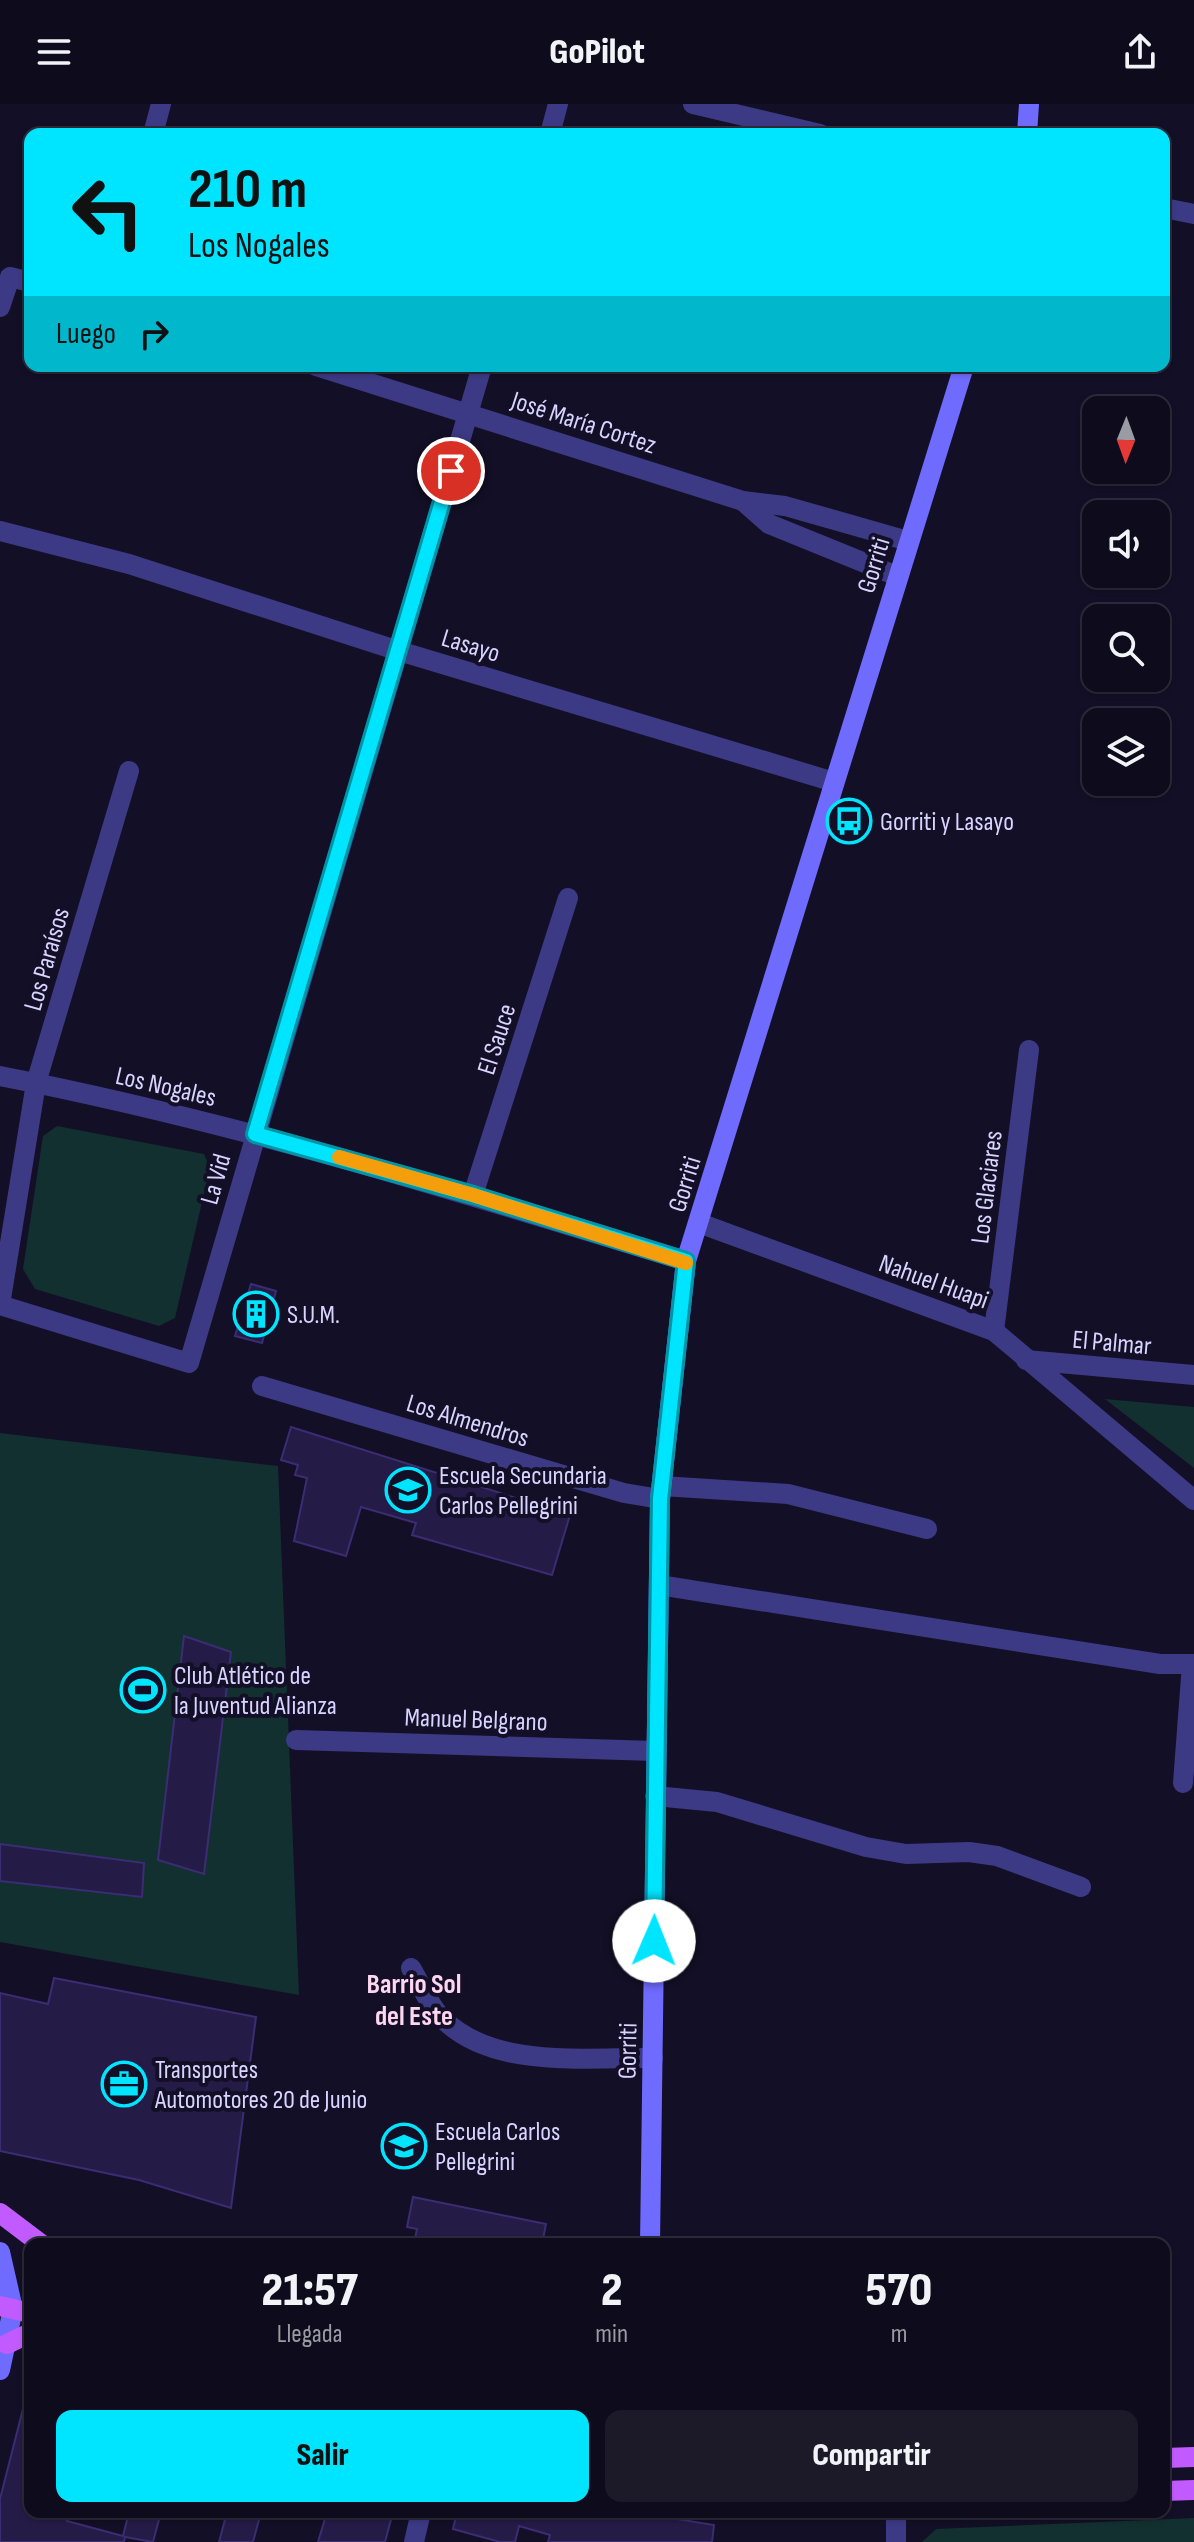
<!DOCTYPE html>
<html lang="es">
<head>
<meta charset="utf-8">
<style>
	:root { --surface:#0e0b1c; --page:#1c1929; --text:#f1f3f6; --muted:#9b9ba3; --line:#2e2b3b; --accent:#00e5ff }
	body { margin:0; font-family:"Sofia Sans Condensed",sans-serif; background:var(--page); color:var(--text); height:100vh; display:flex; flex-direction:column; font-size:30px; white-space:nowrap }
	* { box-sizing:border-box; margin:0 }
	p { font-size:26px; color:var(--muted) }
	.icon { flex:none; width:44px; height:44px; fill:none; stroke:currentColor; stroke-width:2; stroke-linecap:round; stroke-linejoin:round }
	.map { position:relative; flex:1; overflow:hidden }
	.side { position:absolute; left:24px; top:2134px; width:1146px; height:280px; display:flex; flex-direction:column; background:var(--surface); border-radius:16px; box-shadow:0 2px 6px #0004,0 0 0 2px var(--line) }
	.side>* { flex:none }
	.banner { position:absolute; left:24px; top:24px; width:1146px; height:244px; border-radius:16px; box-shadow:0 2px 6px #0004,0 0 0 2px var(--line); background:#00e5ff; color:#111; overflow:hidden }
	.needle { width:52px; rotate:181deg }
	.fabs { position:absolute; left:1082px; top:292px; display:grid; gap:16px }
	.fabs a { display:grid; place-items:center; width:88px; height:88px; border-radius:16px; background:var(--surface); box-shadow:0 2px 6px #0004,0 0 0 2px var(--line); font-size:40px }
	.pin { position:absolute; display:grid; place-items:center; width:68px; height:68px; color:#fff; margin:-34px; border:4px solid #fff; border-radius:50%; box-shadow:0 2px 8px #0007 }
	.me { position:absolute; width:88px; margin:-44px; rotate:1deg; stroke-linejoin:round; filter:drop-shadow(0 0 6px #0008) }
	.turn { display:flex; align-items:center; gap:28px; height:168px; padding:0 32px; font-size:36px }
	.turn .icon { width:104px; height:104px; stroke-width:2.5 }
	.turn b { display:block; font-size:56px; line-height:68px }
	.then { display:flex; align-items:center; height:76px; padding:0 32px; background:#0003; gap:16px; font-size:30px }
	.eta { display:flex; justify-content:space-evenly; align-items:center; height:136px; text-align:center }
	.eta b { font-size:48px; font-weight:800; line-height:56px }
	.primary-button { display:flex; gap:16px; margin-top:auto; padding:16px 32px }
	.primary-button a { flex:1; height:92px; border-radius:16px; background:var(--accent); color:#111; font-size:32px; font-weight:800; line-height:92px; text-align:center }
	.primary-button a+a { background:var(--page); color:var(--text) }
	header { display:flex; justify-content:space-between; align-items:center; height:104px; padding:0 32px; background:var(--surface); font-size:36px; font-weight:800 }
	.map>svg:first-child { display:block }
	.green { fill:#12302f }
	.building { fill:#241b47; stroke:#3b2d73; stroke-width:2 }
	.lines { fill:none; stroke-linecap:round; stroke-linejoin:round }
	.street { stroke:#3d3a85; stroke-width:20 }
	.secondary { stroke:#6f6bff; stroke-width:20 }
	.primary { stroke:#c25bff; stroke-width:20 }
	.route-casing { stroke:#0095a6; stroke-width:20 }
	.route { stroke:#00e5ff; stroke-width:14 }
	.slow { stroke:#f59e0b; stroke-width:14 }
	.labels { text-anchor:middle; stroke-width:8; stroke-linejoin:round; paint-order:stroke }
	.street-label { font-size:26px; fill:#d9d4ff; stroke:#130f26 }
	.poi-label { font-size:26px; fill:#d9d4ff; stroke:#130f26; text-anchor:start }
	.neighbourhood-label { font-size:28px; font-weight:bold; fill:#ffd6f0; stroke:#130f26 }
</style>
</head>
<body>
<header><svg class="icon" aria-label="menu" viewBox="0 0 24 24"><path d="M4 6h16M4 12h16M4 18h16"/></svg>GoPilot<svg class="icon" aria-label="share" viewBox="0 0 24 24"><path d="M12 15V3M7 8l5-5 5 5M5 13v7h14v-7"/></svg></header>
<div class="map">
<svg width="1194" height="2438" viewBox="0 0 1194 2438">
	<rect width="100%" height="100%" fill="#130f26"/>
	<!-- green -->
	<g class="green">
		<path d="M57,1022L204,1050L210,1064L175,1214L159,1222L35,1185L23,1165L43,1032Z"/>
		<path d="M1105,1295L1194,1303V1364Z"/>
		<path d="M0,1329L278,1362L299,1891L0,1838Z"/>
		<path d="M1194,2414V2438H922L936,2425Z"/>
	</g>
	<!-- building -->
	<g class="building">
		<path d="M251,1180L276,1187L262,1239L235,1232Z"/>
		<path d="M291,1323L570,1411L552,1471L412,1431L416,1419L361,1403L346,1452L294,1437L307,1374L295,1371L298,1361L281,1356Z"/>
		<path d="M184,1532L231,1548L204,1770L158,1756Z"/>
		<path d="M0,1740L144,1759L142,1793L0,1777Z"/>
		<path d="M54,1874L256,1913L231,2104L139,2076L0,2047V1889L48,1900Z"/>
		<path d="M413,2093L546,2120L542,2140H414L417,2125L407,2123Z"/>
		<path d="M24,2301L30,2302V2408H69L67,2417L123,2432L129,2408H161L153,2438L125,2433L124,2438H0V2395Z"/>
		<path d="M227,2408H261L253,2438H219Z"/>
		<path d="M327,2408H393L385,2438H318Z"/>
		<path d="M457,2408H634L714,2421L712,2438H548L550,2431L519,2422L515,2438H500L453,2425Z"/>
	</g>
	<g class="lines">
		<!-- street -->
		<g class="street">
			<path d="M693,0L820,30"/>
			<path d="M153,30L161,0"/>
			<path d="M550,30L558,0"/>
			<path d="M1164,104L1194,110"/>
			<path d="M0,203L10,173L30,178"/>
			<path d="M316,262L743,397L785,402L908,437"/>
			<path d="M743,397L769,420L897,472"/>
			<path d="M0,427L129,460L399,547L834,678"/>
			<path d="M0,972C233,1017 460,1088 686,1157"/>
			<path d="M473,1091L568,794"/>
			<path d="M699,1119L994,1227L1194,1396"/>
			<path d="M0,1201L189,1259L482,262"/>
			<path d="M0,1201L36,979L129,667"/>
			<path d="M994,1227L1029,946"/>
			<path d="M1026,1256L1194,1271"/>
			<path d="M262,1282L624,1389L660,1395"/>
			<path d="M662,1382L788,1390L927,1425"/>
			<path d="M659,1481L1160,1560H1194"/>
			<path d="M296,1636L655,1647"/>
			<path d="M1183,1679L1192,1560"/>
			<path d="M655,1692L717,1698L866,1743L906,1750L969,1748L997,1752L1081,1783"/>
			<path d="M411,1864C420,1879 428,1899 440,1912C490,1966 585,1953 653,1954"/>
			<path d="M896,2408V2438"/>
			<path d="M414,2438L421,2408"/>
		</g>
		<!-- secondary -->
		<g class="secondary">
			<path d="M1027,30L1029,0"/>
			<path d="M650,2140L660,1395L686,1157L964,262"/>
			<path d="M0,2148L13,2205L0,2266"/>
		</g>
		<!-- primary -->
		<g class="primary">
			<path d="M0,2109L41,2140"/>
			<path d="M0,2202L30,2209"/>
			<path d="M7,2240L30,2229"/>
			<path d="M1164,2354L1194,2353"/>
			<path d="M1164,2387L1194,2386"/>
		</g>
	</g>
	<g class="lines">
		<!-- route casing -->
		<g class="route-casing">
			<path id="route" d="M451,367L255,1030L473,1091L686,1157L660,1395L654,1837"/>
		</g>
		<!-- route -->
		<use href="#route" class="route"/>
		<!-- slow -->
		<path class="slow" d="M339,1053L473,1091L686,1159"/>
	</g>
	<!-- icons -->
	<defs>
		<g id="bus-ring" transform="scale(2.3)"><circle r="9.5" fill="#130f26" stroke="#00e5ff" stroke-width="1.5"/><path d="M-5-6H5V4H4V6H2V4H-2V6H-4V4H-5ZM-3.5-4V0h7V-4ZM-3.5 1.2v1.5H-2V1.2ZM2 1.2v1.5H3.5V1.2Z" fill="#00e5ff"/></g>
		<g id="building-ring" transform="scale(2.3)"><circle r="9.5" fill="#130f26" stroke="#00e5ff" stroke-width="1.5"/><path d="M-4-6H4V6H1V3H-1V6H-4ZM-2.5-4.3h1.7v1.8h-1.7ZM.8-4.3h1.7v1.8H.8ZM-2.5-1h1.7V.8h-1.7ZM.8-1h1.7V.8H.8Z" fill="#00e5ff"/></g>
		<g id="school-ring" transform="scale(2.3)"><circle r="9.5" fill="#130f26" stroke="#00e5ff" stroke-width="1.5"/><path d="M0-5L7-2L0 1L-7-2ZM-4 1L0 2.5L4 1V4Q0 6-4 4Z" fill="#00e5ff"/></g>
		<g id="stadium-ring" transform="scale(2.3)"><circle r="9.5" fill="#130f26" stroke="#00e5ff" stroke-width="1.5"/><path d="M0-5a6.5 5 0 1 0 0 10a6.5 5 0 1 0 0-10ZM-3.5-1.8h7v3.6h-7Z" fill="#00e5ff"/></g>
		<g id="office-ring" transform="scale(2.3)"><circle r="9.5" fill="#130f26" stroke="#00e5ff" stroke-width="1.5"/><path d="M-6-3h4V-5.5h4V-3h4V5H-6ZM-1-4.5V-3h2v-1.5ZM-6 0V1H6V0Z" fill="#00e5ff"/></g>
	</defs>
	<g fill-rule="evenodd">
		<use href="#bus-ring" x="849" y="717"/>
		<use href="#building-ring" x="256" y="1210"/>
		<use href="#school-ring" x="408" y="1386"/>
		<use href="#stadium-ring" x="143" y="1586"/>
		<use href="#office-ring" x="124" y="1980"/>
		<use href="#school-ring" x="404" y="2042"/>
	</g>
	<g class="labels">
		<!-- street labels -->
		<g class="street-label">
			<text transform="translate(584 318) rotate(18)" y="9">José María Cortez</text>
			<text transform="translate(873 461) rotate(-73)" y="9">Gorriti</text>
			<text transform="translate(471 541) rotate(17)" y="9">Lasayo</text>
			<text transform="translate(46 855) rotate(-74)" y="9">Los Paraísos</text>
			<text transform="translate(496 935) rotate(-72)" y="9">El Sauce</text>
			<text transform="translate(166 982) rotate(13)" y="9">Los Nogales</text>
			<text transform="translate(215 1075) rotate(-74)" y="9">La Vid</text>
			<text transform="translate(684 1080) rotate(-73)" y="9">Gorriti</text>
			<text transform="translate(986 1083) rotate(-83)" y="9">Los Glaciares</text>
			<text transform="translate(934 1177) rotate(20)" y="9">Nahuel Huapi</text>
			<text transform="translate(1112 1238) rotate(5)" y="9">El Palmar</text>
			<text transform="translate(468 1316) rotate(17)" y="9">Los Almendros</text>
			<text transform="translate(476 1615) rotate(2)" y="9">Manuel Belgrano</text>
			<text transform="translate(627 1947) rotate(-89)" y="9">Gorriti</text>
		</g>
		<!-- poi labels -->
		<g class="poi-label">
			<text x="880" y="726">Gorriti y Lasayo</text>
			<text x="287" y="1219">S.U.M.</text>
			<text x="439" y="1380">Escuela Secundaria<tspan x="439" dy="30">Carlos Pellegrini</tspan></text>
			<text x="174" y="1580">Club Atlético de<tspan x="174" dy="30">la Juventud Alianza</tspan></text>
			<text x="155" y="1974">Transportes<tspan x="155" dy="30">Automotores 20 de Junio</tspan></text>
			<text x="435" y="2036">Escuela Carlos<tspan x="435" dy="30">Pellegrini</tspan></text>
		</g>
		<!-- neighbourhood labels -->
		<g class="neighbourhood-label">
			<text x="414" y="1889">Barrio Sol<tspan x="414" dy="32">del Este</tspan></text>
		</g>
	</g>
</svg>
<div class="fabs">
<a><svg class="needle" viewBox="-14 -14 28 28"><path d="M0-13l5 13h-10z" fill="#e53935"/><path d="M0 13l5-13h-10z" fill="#9b9ba3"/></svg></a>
<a><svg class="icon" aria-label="sound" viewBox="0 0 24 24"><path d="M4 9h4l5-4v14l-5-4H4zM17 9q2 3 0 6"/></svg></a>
<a><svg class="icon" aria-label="search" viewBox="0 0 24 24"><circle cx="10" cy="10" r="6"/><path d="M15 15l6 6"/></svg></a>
<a><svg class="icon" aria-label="layers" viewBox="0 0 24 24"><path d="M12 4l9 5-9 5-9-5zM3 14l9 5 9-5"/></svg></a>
</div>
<div class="pin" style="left:451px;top:367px;background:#d93025"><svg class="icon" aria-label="arrive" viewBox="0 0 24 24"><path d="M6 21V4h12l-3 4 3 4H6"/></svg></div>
<svg class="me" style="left:654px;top:1837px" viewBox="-20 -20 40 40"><circle r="19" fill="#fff"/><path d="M0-13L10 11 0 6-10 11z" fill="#00e5ff"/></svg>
<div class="banner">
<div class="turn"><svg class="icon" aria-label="left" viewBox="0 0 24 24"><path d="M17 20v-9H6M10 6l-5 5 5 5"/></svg><div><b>210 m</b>Los Nogales</div></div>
<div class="then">Luego<svg class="icon" aria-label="right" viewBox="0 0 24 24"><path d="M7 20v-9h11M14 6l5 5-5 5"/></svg></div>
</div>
<section class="side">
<div class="eta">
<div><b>21:57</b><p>Llegada</p></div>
<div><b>2</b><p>min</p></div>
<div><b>570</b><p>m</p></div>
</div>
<div class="primary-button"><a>Salir</a><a>Compartir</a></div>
</section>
</div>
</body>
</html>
